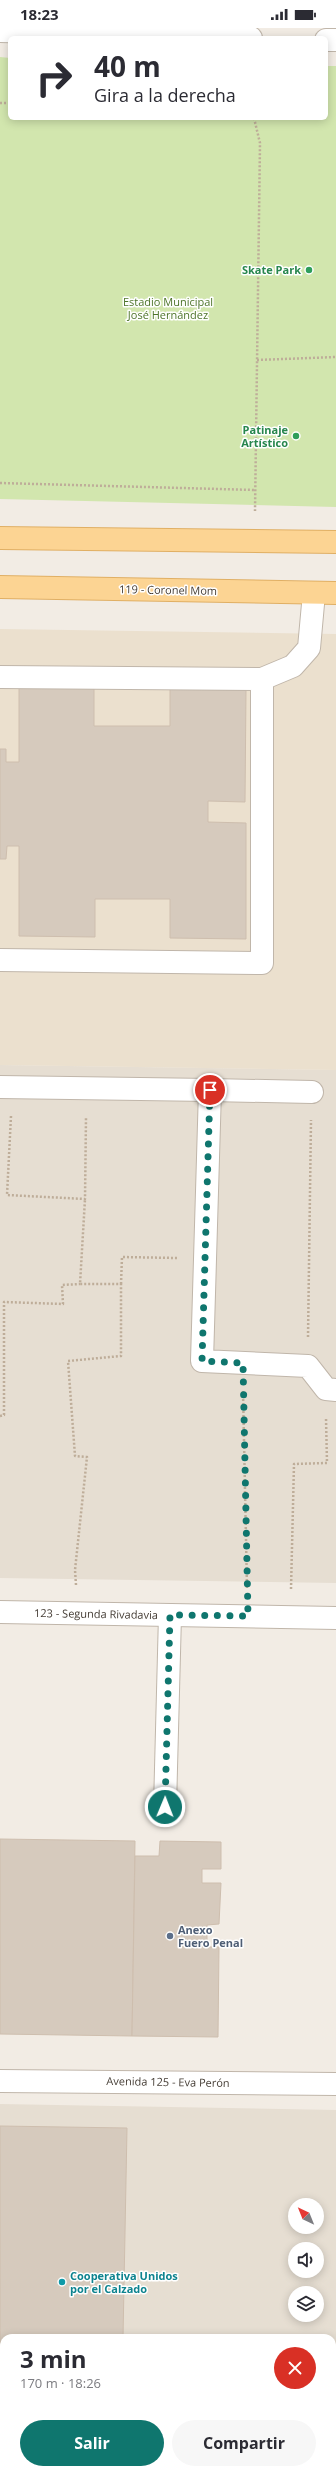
<!DOCTYPE html>
<html lang="es">
<head>
<meta charset="utf-8">
<style>
	:root { --surface:#fff; --page:#f7f7f7; --text:#2b2b33; --muted:#7c7c81; --accent:#0f766e }
	body { margin:0; font-family:"Open Sans",sans-serif; background:var(--page); color:var(--text); height:100vh; display:flex; flex-direction:column; font-size:15px; white-space:nowrap }
	* { box-sizing:border-box; margin:0 }
	p { font-size:13px; color:var(--muted) }
	.icon { flex:none; width:22px; height:22px; fill:none; stroke:currentColor; stroke-width:2; stroke-linecap:round; stroke-linejoin:round }
	.map { position:relative; flex:1; overflow:hidden }
	.drawer { position:absolute; left:0px; top:2306px; width:336px; height:140px; display:flex; flex-direction:column; background:var(--surface); border-radius:12px 12px 0 0; box-shadow:0 2px 10px #0003 }
	.drawer>* { flex:none }
	.top-card { position:absolute; left:8px; top:8px; width:320px; height:84px; border-radius:6px; box-shadow:0 2px 10px #0003; background:#fff; color:var(--text); overflow:hidden }
	.needle { width:26px; rotate:317deg }
	.fabs { position:absolute; left:288px; top:2170px; display:grid; gap:8px }
	.fabs a { display:grid; place-items:center; width:36px; height:36px; border-radius:50%; background:var(--surface); box-shadow:0 2px 10px #0003; font-size:20px }
	.pin { position:absolute; display:grid; place-items:center; width:34px; height:34px; color:#fff; margin:-17px; border:2px solid #fff; border-radius:50%; box-shadow:0 1px 4px #0007 }
	.me { position:absolute; width:44px; margin:-22px; rotate:1deg; stroke-linejoin:round; filter:drop-shadow(0 0 3px #0008) }
	.turn { display:flex; align-items:center; gap:14px; height:84px; padding:0 20px; font-size:18px }
	.turn .icon { width:52px; height:52px; stroke-width:2.5 }
	.turn b { display:block; font-size:28px; line-height:34px }
	.round { display:grid; place-items:center; flex:none; width:42px; height:42px; border-radius:21px; background:var(--page) }
	.headline { display:flex; align-items:center; justify-content:space-between; height:68px; padding:0 20px }
	h1 { font-size:24px; font-weight:700; line-height:30px }
	.primary-button { display:flex; gap:8px; margin-top:auto; padding:8px 20px }
	.primary-button a { flex:1; height:46px; border-radius:24px; background:var(--accent); color:#fff; font-size:16px; font-weight:700; line-height:46px; text-align:center }
	.primary-button a+a { background:var(--page); color:var(--text) }
	.status { display:flex; justify-content:space-between; align-items:center; height:28px; padding:0 20px; background:var(--surface); direction:ltr }
	.status svg { height:11px; fill:currentColor }
	.map>svg:first-child { display:block }
	.residential { fill:#e6ded2; fill-rule:evenodd }
	.education { fill:#ebe0ce }
	.green { fill:#d2e6ae }
	.building { fill:#d6cabd; stroke:#cebeae }
	.lines { fill:none; stroke-linecap:round; stroke-linejoin:round }
	.minor-casing { stroke:#c0b6aa; stroke-width:24 }
	.major-casing { stroke:#e0af64; stroke-width:24 }
	.path { stroke:#bead99; stroke-width:2.5; stroke-dasharray:2 2; stroke-linecap:butt }
	.minor { stroke:#fff; stroke-width:22 }
	.major { stroke:#fcd493; stroke-width:22 }
	.route { stroke:#0f766e; stroke-width:7; stroke-dasharray:0 12.6 }
	.leisure-dot { fill:#2e9e5b; stroke:#fff; stroke-width:1.5 }
	.service-dot { fill:#5c6f8a; stroke:#fff; stroke-width:1.5 }
	.culture-dot { fill:#0f9aa8; stroke:#fff; stroke-width:1.5 }
	.labels { text-anchor:middle; stroke-width:3; stroke-linejoin:round; paint-order:stroke }
	.leisure-label { font-size:11px; font-weight:bold; fill:#27864d; stroke:#fff; text-anchor:end }
	.park-label { font-size:11px; fill:#4d7429; stroke:#fff }
	.street-label { font-size:11px; fill:#443c34; stroke:#fff }
	.service-label { font-size:11px; font-weight:bold; fill:#4e5e75; stroke:#fff; text-anchor:start }
	.culture-label { font-size:11px; font-weight:bold; fill:#0d838f; stroke:#fff; text-anchor:start }
</style>
</head>
<body>
<div class="status"><b>18:23</b><svg viewBox="0 0 49 12"><path d="M0 12V9h3v3zM5 12V6h3v6zM10 12V3h3v9zM15 12V0h3v12zM26 1h20v11H26zM47 4h2v5h-2z"/></svg></div>
<div class="map">
<svg width="336" height="2446" viewBox="0 0 336 2446">
	<rect width="100%" height="100%" fill="#f2ece4"/>
	<!-- residential -->
	<g class="residential">
		<path d="M0,1037L336,1042V1555L0,1550Z"/>
		<path d="M0,2076L336,2082V2446H0ZM295,2177H317V2199H295ZM295,2221H317V2243H295ZM295,2265H317V2287H295ZM4,2310H332V2442H4Z"/>
	</g>
	<!-- education -->
	<path class="education" d="M0,601L336,606V1042L0,1037Z"/>
	<!-- green -->
	<path class="green" d="M0,29L10,30V90H326V38H336V479L0,471Z"/>
	<!-- building -->
	<g class="building">
		<path d="M19,659L94,660V698H170V661L246,662L245,774L208,773V794L246,795V911L170,910V871H95V909L19,908V818H7L6,831H0V721H6V734H19Z"/>
		<path d="M0,1811L135,1813L132,2008L0,2006Z"/>
		<path d="M160,1813L221,1814V1841H202V1855H221L219,1896L207,1897V1919H219L218,2009L132,2008L135,1828H159Z"/>
		<path d="M0,2098L127,2100L123,2310H4V2331H0Z"/>
	</g>
	<g class="lines">
		<!-- minor casing -->
		<g class="minor-casing">
			<g id="minor">
				<path d="M0,3L251,10"/>
				<path d="M326,12H336"/>
				<path d="M0,649L262,651V935L0,932"/>
				<path d="M262,651L293,638L309,620L314,565"/>
				<path d="M0,1059L210,1062L202,1333L308,1338L326,1361L336,1362"/>
				<path d="M210,1062L312,1064"/>
				<path d="M0,1584L336,1590"/>
				<path d="M165,1779L170,1587"/>
				<path d="M0,2053L336,2056"/>
			</g>
		</g>
		<!-- major casing -->
		<g class="major-casing">
			<g id="major">
				<path d="M0,510L336,514"/>
				<path d="M0,559L336,565"/>
			</g>
		</g>
		<!-- path -->
		<g class="path">
			<path d="M0,75H10"/>
			<path d="M254,90L260,115L255,483"/>
			<path d="M257,332L336,329"/>
			<path d="M0,455L255,462"/>
			<path d="M11,1088L7,1167L85,1171L86,1089"/>
			<path d="M121,1256L122,1229L177,1230"/>
			<path d="M308,1309L311,1092"/>
			<path d="M243,1363L247,1560"/>
			<path d="M0,1388L4,1387V1274L63,1276L62,1257L80,1256"/>
			<path d="M76,1557L75,1542L87,1429L75,1428L68,1333L121,1328V1256H80L85,1171"/>
			<path d="M291,1561L294,1436L327,1435L326,1390"/>
		</g>
		<!-- minor -->
		<use href="#minor" class="minor"/>
		<!-- major -->
		<use href="#major" class="major"/>
	</g>
	<g class="lines">
		<!-- route -->
		<path class="route" d="M165,1779L170,1587L248,1588L243,1335L202,1333L210,1062"/>
	</g>
	<!-- markers -->
	<g class="leisure-dot">
		<circle cx="309" cy="242" r="4"/>
		<circle cx="296" cy="408" r="4"/>
	</g>
	<circle class="service-dot" cx="170" cy="1908" r="4"/>
	<circle class="culture-dot" cx="62" cy="2254" r="4"/>
	<g class="labels">
		<!-- leisure labels -->
		<g class="leisure-label">
			<text x="301" y="246">Skate Park</text>
			<text x="288" y="406">Patinaje<tspan x="288" dy="13">Artístico</tspan></text>
		</g>
		<!-- park labels -->
		<g class="park-label">
			<text x="168" y="278">Estadio Municipal<tspan x="168" dy="13">José Hernández</tspan></text>
		</g>
		<!-- street labels -->
		<g class="street-label">
			<text transform="translate(168 562) rotate(1)" y="4">119 - Coronel Mom</text>
			<text transform="translate(96 1586) rotate(1)" y="4">123 - Segunda Rivadavia</text>
			<text transform="translate(168 2054) rotate(1)" y="4">Avenida 125 - Eva Perón</text>
		</g>
		<!-- service labels -->
		<g class="service-label">
			<text x="178" y="1906">Anexo<tspan x="178" dy="13">Fuero Penal</tspan></text>
		</g>
		<!-- culture labels -->
		<g class="culture-label">
			<text x="70" y="2252">Cooperativa Unidos<tspan x="70" dy="13">por el Calzado</tspan></text>
		</g>
	</g>
</svg>
<div class="fabs">
<a><svg class="needle" viewBox="-14 -14 28 28"><path d="M0-13l5 13h-10z" fill="#e53935"/><path d="M0 13l5-13h-10z" fill="#7c7c81"/></svg></a>
<a><svg class="icon" aria-label="sound" viewBox="0 0 24 24"><path d="M4 9h4l5-4v14l-5-4H4zM17 9q2 3 0 6"/></svg></a>
<a><svg class="icon" aria-label="layers" viewBox="0 0 24 24"><path d="M12 4l9 5-9 5-9-5zM3 14l9 5 9-5"/></svg></a>
</div>
<div class="pin" style="left:210px;top:1062px;background:#d93025"><svg class="icon" aria-label="arrive" viewBox="0 0 24 24"><path d="M6 21V4h12l-3 4 3 4H6"/></svg></div>
<svg class="me" style="left:165px;top:1779px" viewBox="-20 -20 40 40"><circle r="17" fill="#0f766e" stroke="#fff" stroke-width="3"/><path d="M0-11L8 9 0 5-8 9z" fill="#fff"/></svg>
<div class="top-card">
<div class="turn"><svg class="icon" aria-label="right" viewBox="0 0 24 24"><path d="M7 20v-9h11M14 6l5 5-5 5"/></svg><div><b>40 m</b>Gira a la derecha</div></div>
</div>
<section class="drawer">
<div class="headline"><div><h1>3 min</h1><p>170 m · 18:26</p></div><a class="round" style="background:#d93025;color:#fff"><svg class="icon" aria-label="close" viewBox="0 0 24 24"><path d="M6 6l12 12M18 6L6 18"/></svg></a></div>
<div class="primary-button"><a>Salir</a><a>Compartir</a></div>
</section>
</div>
</body>
</html>
